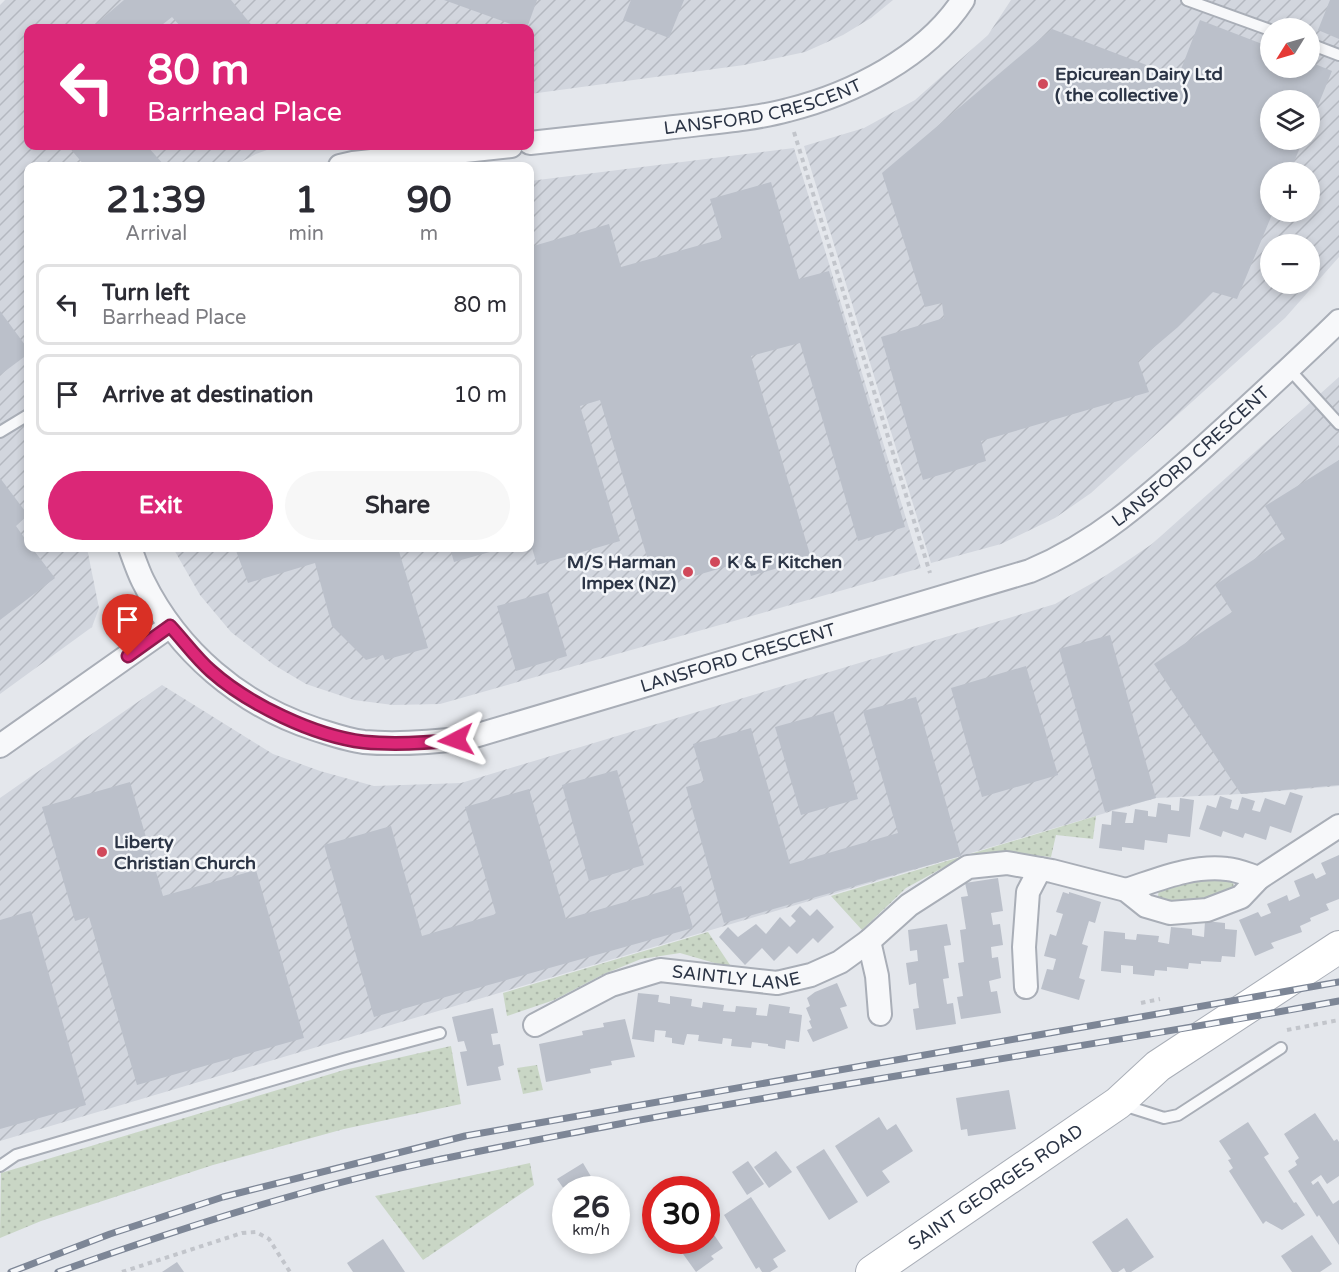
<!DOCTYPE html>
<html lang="en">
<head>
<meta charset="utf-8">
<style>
	:root { --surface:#fff; --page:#f7f7f7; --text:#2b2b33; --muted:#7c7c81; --line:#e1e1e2; --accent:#db2777 }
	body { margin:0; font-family:"Varela Round",sans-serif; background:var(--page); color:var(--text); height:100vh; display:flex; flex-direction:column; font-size:22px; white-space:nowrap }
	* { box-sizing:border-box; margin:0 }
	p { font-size:20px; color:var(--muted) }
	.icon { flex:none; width:33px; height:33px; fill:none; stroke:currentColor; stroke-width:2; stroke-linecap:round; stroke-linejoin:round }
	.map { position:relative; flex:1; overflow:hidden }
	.drawer { position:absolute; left:24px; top:162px; width:510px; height:390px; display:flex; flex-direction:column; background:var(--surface); border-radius:12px; box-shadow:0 3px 9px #0003 }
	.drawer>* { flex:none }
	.guide { position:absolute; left:24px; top:24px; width:510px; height:126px; border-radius:12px; box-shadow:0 3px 9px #0003; background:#db2777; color:#fff; overflow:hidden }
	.needle { width:39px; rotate:233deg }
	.fabs { position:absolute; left:1260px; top:18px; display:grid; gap:12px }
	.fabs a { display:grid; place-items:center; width:60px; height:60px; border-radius:50%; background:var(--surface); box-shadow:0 3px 9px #0003; font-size:30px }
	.speed { position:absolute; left:552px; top:1176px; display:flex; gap:12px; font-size:30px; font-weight:700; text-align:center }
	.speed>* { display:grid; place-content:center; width:78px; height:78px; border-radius:50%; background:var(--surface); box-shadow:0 3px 9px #0003; line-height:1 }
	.speed small { font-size:15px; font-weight:400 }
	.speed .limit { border:9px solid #d22; background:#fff; color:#111 }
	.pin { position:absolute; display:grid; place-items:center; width:51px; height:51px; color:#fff; margin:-62px -26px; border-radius:50% 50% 50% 0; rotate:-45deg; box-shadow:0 0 6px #0007 }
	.pin .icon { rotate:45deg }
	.me { position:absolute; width:66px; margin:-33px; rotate:266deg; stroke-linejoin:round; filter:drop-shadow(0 0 4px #0008) }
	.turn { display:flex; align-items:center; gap:21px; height:126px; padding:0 24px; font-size:27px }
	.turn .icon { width:78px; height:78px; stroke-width:2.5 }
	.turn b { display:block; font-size:42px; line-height:51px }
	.eta { display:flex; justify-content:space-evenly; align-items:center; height:102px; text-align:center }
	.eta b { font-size:36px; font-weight:800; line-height:42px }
	.cta { display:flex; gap:12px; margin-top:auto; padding:12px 24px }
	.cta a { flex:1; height:69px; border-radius:36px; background:var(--accent); color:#fff; font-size:24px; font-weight:800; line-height:69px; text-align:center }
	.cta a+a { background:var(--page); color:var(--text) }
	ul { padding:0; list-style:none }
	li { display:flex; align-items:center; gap:18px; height:81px; margin:0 12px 9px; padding:0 12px; border:3px solid var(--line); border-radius:12px }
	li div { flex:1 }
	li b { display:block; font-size:22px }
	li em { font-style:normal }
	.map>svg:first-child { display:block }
	.industrial { fill:url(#industrial-furrows); fill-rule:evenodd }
	.grass { fill:url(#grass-dots) }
	.building { fill:#bbc0ca }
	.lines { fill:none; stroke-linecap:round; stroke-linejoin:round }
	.lane-casing { stroke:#a9aeb7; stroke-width:14 }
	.street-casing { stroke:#a9aeb7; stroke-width:26 }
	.secondary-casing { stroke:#a9aeb7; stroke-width:34 }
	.path { stroke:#c2c5cb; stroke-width:4; stroke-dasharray:4.5 4.5; stroke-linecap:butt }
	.lane { stroke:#f7f8fa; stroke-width:10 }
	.street { stroke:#f7f8fa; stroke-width:22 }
	.secondary { stroke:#fff; stroke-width:32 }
	.rail-casing { stroke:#7d8696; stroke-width:7 }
	.rail { stroke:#f4f6f9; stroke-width:4.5; stroke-dasharray:14; stroke-linecap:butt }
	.route-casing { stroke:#8e194d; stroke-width:15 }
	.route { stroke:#db2777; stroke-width:10 }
	.poi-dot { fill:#d1495b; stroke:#f4f6f9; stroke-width:2 }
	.labels { text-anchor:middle; stroke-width:5; stroke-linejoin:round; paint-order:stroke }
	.poi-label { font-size:18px; font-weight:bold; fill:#2b3445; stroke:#f4f6f9; text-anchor:start }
	.street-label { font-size:18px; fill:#2b3445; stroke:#f4f6f9 }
</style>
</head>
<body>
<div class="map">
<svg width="1339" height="1272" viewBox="0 0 1339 1272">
	<defs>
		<pattern id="industrial-furrows" width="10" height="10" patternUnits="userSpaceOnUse" patternTransform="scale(1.5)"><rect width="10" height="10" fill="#d2d6de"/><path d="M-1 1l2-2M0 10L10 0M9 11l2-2" fill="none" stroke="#b4b8c0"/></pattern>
		<pattern id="grass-dots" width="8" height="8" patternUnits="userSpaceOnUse" patternTransform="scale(1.5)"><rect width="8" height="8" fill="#c9d6c5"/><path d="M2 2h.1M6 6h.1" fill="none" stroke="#adb8ab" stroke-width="1.8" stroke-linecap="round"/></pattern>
	</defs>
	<rect width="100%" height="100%" fill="#e4e7ec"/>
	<!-- industrial -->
	<g class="industrial">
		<path d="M5,0H893L871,18L843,35L805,52L744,65L530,94V28H28V146H278L256,154L234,166H28V548H87L99,608L92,627L0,694V5Z"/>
		<path d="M1011,0H1339V257L1285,318L1091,493L1055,518L1001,544L931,563L804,146L864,128L915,100L988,35ZM1270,28H1310V68H1270ZM1270,100H1310V140H1270ZM1270,172H1310V212H1270ZM1270,244H1310V284H1270Z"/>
		<path d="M794,148L921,568L440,704L393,705L354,700L306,684L274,665L231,632L200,595L173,548H530V181Z"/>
		<path d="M1339,377V786L1241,794L1156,798L0,1141V798L162,685L273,754L320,771L374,786L461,783L1055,604L1105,576L1152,544Z"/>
	</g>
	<!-- grass -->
	<g class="grass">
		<path d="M1096,816L1093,839L1056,835L1051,857L1004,852L948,865L906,888L862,930L831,896Z"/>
		<path d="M1227,878L1233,882L1234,888L1219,898L1166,902L1158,896L1159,889L1171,882Z"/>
		<path d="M708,932L732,968L680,953L641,959L604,974L554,1000L507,1016L503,993Z"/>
		<path d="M451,1046L461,1104L344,1129L213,1165L41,1221L0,1238L1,1173L344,1070Z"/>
		<path d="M537,1065L543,1090L523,1094L517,1068Z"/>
		<path d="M530,1163L534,1185L423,1260L375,1196Z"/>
	</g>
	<!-- building -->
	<g class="building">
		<path d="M124,0H231L254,28H182L172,17L158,28H91Z"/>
		<path d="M444,0H537L527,28H522Z"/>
		<path d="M631,0H684L669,38L623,20Z"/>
		<path d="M1330,0H1339V39L1318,30Z"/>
		<path d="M1200,20L1270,47V68H1310V62L1332,71L1310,125V100H1270V140H1303L1290,172H1270V212H1273L1237,299L1213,292L1178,327L1138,361L1149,392L981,441L986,461L923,480L881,337L944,318L942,303L925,307L882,173L1052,29L1178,77Z"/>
		<path d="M68,146H147L165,166H85Z"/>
		<path d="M771,182L799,279L829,271L905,527L858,541L800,343L751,356L811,558L751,576L746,561L656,587L600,400L580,406L620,541L537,565L530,541V247L609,224L621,267L722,239L710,199Z"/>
		<path d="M0,311L28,349V354L0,375Z"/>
		<path d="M1339,460V785L1241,794L1154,664L1232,612L1215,585L1285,539L1265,506Z"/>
		<path d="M0,478L28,515L16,526L28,543V548H32L55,578L0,620Z"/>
		<path d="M235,548H398L428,648L385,660L383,655L366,660L332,626L315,563L248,583Z"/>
		<path d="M450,548H504L454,562Z"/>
		<path d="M548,592L567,656L516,671L497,606Z"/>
		<path d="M1110,635L1156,798L1105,812L1059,649Z"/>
		<path d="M1026,666L1058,775L982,797L951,688Z"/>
		<path d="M916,697L961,856L724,923L686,787L704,782L693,744L751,728L790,864L898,833L863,711Z"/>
		<path d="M833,711L858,799L801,815L775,727Z"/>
		<path d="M617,770L644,865L589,881L562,785Z"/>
		<path d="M130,782L163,896L256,870L304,1038L137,1085L89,917L75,921L42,807Z"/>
		<path d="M529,789L566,919L681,886L693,928L374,1017L324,845L391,826L422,936L496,914L465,807Z"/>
		<path d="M1290,792L1303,796L1291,833L1270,826L1266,840L1245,833L1243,838L1223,831L1221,837L1199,829L1207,805L1216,808L1220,796L1232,800L1230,808L1238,810L1242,797L1255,801L1252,810L1260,812L1265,798L1285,805Z"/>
		<path d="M1180,798L1194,800L1190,837L1168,834L1167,843L1145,840L1144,850L1122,847V851L1099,848L1102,824L1111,825L1112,811L1127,813L1125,823H1133L1135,809L1148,811V816L1156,817L1158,803L1171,805V810L1179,811Z"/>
		<path d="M1339,855V899L1326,904L1329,910L1310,918L1311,921L1300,926L1302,932L1271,943L1274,948L1255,956L1239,920L1258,912L1261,917L1271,913L1267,904L1287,895L1289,901L1300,896L1294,881L1313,873L1316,879L1326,874L1321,863Z"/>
		<path d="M998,878L1003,911L991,913L993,925L1000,924L1003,945L991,947L992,958L998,957L1001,978L989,981L991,992L997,991L1001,1013L961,1019L957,997L963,996L958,963L964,962L960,930L966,929L961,897L968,896L965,883Z"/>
		<path d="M1063,892L1069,894V892L1101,902L1095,923L1089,921L1082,944L1088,946L1079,978L1085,980L1079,1000L1041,989L1047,969L1053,970L1056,959L1044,956L1050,934L1056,936L1063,914L1056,912Z"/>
		<path d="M800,906L810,916L817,909L834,927L818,943L813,938L797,954L789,946L774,961L762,948L745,965L719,937L728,927L738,937L756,924L766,934L780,917L790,927L796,921L791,916Z"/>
		<path d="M31,911L86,1105L0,1129V920Z"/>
		<path d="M1205,921L1225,923V929L1237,930L1235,957L1222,956L1221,962L1201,961V964L1189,963L1188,969L1167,967V971L1155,970L1154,976L1133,974V966L1121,965V973L1101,971L1104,931L1125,933V939L1136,940L1137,934L1159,936L1158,942L1169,944L1171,927L1192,929V935L1204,937Z"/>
		<path d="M947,924L951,945L944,946L949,978L943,979L947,1004L953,1003L956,1024L916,1030L913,1009L919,1008L917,995L916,983L909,985L906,963L918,961L917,950L910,951L908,930Z"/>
		<path d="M837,983L847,1006L840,1008L848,1028L813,1042L807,1030L812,1028L809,1021L811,1020L806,1008L810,1006L807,998L815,992Z"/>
		<path d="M638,993L659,995L658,1002L670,1004V996L692,999L691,1006L702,1008L703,1002L724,1005L723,1011L735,1012L736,1006L757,1008L756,1015L767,1016L769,1004L790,1007L789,1013L802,1015L799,1042L786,1040L785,1049L768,1046V1044L752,1042L751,1048L731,1046L732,1039L723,1038L722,1044L698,1041L699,1035L687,1034L684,1045L672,1043V1038L665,1037L666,1031L655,1030L654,1042L632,1039Z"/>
		<path d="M493,1008L498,1033L491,1034L493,1045L500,1044L504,1065L498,1067L501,1080L467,1086L460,1052L467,1051L464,1041L458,1042L452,1017Z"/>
		<path d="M625,1019L635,1057L611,1061L612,1065L590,1069L591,1073L546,1082L539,1044L583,1035L582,1031L604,1027L603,1023Z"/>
		<path d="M1009,1090L1016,1129L968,1136L967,1129L961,1130L956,1098Z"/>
		<path d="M1315,1113L1334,1141L1337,1139L1339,1142V1176L1327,1184L1321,1175L1311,1182L1313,1185L1318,1181L1333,1204L1339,1200V1245L1319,1215L1317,1217L1288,1171L1297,1165L1295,1161L1299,1158L1284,1134Z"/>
		<path d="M879,1117L887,1130L896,1124L913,1151L882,1171L890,1182L867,1197L835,1146Z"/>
		<path d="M1248,1122L1269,1154L1264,1157L1294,1203L1296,1202L1305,1215L1282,1230L1266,1221L1263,1224L1229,1171L1233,1168L1228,1160L1231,1159L1219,1141Z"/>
		<path d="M824,1149L858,1202L829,1220L796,1167Z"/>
		<path d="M776,1151L792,1172L769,1188L754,1167Z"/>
		<path d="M748,1161L764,1184L747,1195L732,1172Z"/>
		<path d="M583,1163L599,1190H566V1192L557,1179Z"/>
		<path d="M751,1197L786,1251L773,1259L778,1267L770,1272H762L759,1267L756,1269L724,1215Z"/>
		<path d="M1127,1218L1154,1257L1131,1272H1126L1124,1268L1118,1272H1112L1092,1242Z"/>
		<path d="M706,1223L723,1248L711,1256L714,1259L696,1272L673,1240H706Z"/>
		<path d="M1312,1235L1332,1264L1320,1272H1292L1281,1256Z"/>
		<path d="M383,1239L405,1272H353L347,1263Z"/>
		<path d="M177,1262L184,1272H162Z"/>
	</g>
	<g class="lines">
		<!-- lane casing -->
		<g class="lane-casing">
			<g id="lane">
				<path d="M1187,0L1270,30"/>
				<path d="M1310,44L1339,55"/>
				<path d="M1289,369L1339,424"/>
				<path d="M0,432L28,415"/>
				<path d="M1123,1105L1164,1118L1178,1115L1281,1048"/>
				<path d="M0,1166L16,1155L347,1058L440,1033"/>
			</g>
		</g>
		<!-- street casing -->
		<g class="street-casing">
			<g id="street">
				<path id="s1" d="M530,143C575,138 620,133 666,128C704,123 752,120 788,110C852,94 926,57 963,0"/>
				<path d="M340,166L353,163L511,146"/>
				<path id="s2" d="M130,548C134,559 138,571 143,581C178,652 241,705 315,729C331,734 347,740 364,742C398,745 434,742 468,738L1030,571C1099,542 1150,495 1205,446C1250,405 1295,364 1339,321"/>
				<path d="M0,746L170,626"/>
				<path d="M1126,890C1160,879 1192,865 1227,869C1238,870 1249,875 1259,878"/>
				<path d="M869,941L877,976L880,1014"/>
				<path d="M1026,987L1024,947L1028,892L1040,869"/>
				<path id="s3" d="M535,1025L611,985L660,970L777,983L811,975L840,962L869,941L909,905L968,867L1007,863L1052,871L1126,890L1146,906L1170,913L1207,910L1241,897L1259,878L1339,826"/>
			</g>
		</g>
		<!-- secondary casing -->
		<g class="secondary-casing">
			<g id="secondary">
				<path id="s4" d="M872,1272L1118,1103L1158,1066L1339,947"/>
			</g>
		</g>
		<!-- path -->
		<g class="path">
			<path d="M794,132L930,573"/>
			<path d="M1141,1003L1160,999"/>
			<path d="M1287,1030L1339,1020"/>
			<path d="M122,1272L242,1233L256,1232L269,1239L290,1272"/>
		</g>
		<!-- lane -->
		<use href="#lane" class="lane"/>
		<!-- street -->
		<use href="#street" class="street"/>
		<!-- secondary -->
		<use href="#secondary" class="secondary"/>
		<!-- rail casing -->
		<g class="rail-casing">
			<g id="rail">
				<path d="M11,1272L110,1234L223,1197L465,1136L1339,982"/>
				<path d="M58,1272C139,1243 220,1216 302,1193C408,1163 517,1144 624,1123C862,1079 1101,1045 1339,1001"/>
			</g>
		</g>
		<!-- rail -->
		<use href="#rail" class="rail"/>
	</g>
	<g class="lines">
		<!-- route casing -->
		<g class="route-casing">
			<path id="route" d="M128,656L170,626C184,641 196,658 211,671C248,704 314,736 364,742C394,745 426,743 456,740"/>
		</g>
		<!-- route -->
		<use href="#route" class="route"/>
	</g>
	<!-- markers -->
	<g class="poi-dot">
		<circle cx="1043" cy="84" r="6"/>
		<circle cx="715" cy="562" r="6"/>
		<circle cx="688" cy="572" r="6"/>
		<circle cx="102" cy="852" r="6"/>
	</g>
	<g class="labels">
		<!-- poi labels -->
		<g class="poi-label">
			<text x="1055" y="80">Epicurean Dairy Ltd<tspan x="1055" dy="21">( the collective )</tspan></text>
			<text x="676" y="568" text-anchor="end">M/S Harman<tspan x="676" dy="21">Impex (NZ)</tspan></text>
			<text x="727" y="568">K &amp; F Kitchen</text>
			<text x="114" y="848">Liberty<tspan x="114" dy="21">Christian Church</tspan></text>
		</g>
		<!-- street labels -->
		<g class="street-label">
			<text dy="6" stroke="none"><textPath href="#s1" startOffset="236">LANSFORD CRESCENT</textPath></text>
			<text dy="6" stroke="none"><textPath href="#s2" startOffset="1208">LANSFORD CRESCENT</textPath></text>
			<text dy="6" stroke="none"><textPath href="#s2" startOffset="705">LANSFORD CRESCENT</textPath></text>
			<text dy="6" stroke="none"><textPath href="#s3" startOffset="214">SAINTLY LANE</textPath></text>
			<text dy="6" stroke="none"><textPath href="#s4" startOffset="150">SAINT GEORGES ROAD</textPath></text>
		</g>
	</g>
</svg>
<div class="fabs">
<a><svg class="needle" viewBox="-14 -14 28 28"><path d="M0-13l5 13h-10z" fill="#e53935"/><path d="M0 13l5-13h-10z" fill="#7c7c81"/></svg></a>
<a><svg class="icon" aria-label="layers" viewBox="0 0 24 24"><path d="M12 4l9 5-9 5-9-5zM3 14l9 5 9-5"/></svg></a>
<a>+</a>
<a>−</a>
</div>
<div class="speed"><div>26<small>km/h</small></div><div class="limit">30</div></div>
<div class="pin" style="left:128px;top:656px;background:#d93025"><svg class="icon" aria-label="arrive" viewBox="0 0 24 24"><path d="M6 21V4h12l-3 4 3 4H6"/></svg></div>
<svg class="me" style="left:456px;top:740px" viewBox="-20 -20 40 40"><path d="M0-17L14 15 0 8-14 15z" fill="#db2777" stroke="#fff" stroke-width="4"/></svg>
<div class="guide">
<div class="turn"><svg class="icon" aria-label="left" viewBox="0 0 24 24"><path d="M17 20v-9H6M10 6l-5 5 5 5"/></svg><div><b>80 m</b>Barrhead Place</div></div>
</div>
<section class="drawer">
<div class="eta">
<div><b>21:39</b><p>Arrival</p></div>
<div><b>1</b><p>min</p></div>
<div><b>90</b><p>m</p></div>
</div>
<ul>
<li><svg class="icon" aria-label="left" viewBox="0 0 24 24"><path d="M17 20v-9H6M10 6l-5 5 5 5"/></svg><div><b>Turn left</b><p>Barrhead Place</p></div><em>80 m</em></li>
<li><svg class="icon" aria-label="arrive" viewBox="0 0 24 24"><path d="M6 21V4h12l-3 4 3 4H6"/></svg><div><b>Arrive at destination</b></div><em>10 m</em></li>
</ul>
<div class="cta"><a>Exit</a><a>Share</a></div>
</section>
</div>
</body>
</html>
